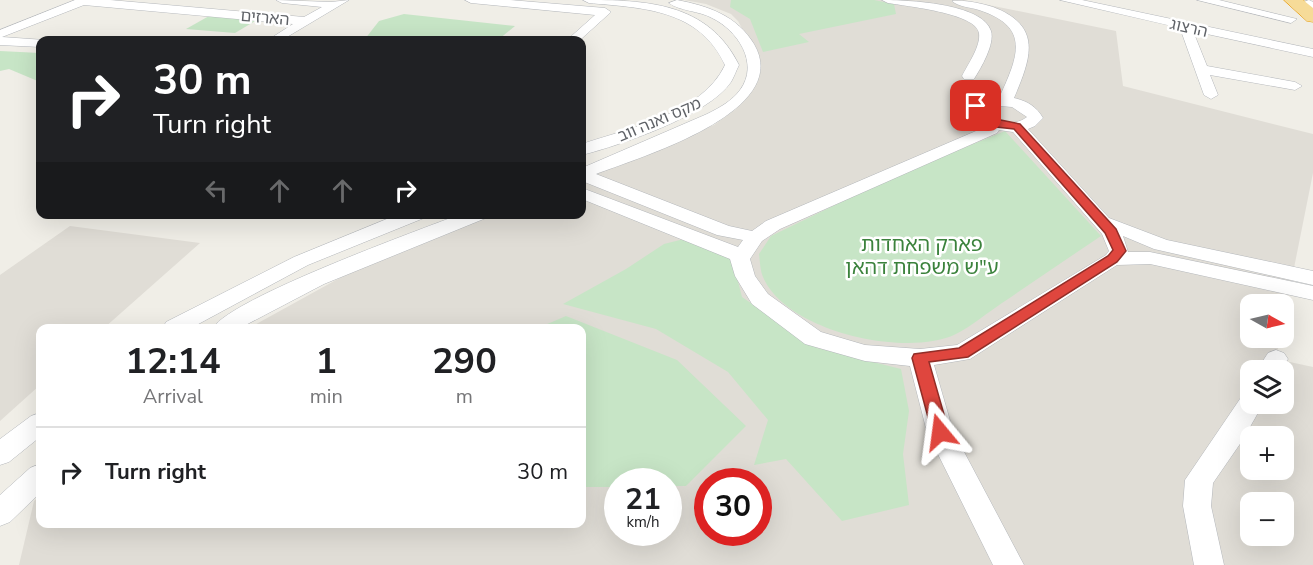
<!DOCTYPE html>
<html lang="en">
<head>
<meta charset="utf-8">
<style>
	:root { --surface:#fff; --page:#f6f6f6; --text:#202124; --muted:#757577; --line:#e0e0e0 }
	body { margin:0; font-family:"Nunito Sans","Noto Sans Hebrew",sans-serif; background:var(--page); color:var(--text); height:100vh; display:flex; flex-direction:column; font-size:22px; white-space:nowrap }
	* { box-sizing:border-box; margin:0 }
	p { font-size:20px; color:var(--muted) }
	.icon { flex:none; width:33px; height:33px; fill:none; stroke:currentColor; stroke-width:2; stroke-linecap:round; stroke-linejoin:round }
	.map { position:relative; flex:1; overflow:hidden }
	.drawer { position:absolute; left:36px; top:324px; width:550px; height:204px; display:flex; flex-direction:column; background:var(--surface); border-radius:12px; box-shadow:0 6px 24px #0002 }
	.drawer>* { flex:none }
	.hud { position:absolute; left:36px; top:36px; width:550px; height:183px; border-radius:12px; box-shadow:0 6px 24px #0002; background:#202124; color:#fff; overflow:hidden }
	.needle { width:39px; rotate:98deg }
	.controls { position:absolute; left:1240px; top:294px; display:grid; gap:12px }
	.controls a { display:grid; place-items:center; width:54px; height:54px; border-radius:12px; background:var(--surface); box-shadow:0 6px 24px #0002; font-size:30px }
	.speed { position:absolute; left:604px; top:468px; display:flex; gap:12px; font-size:30px; font-weight:700; text-align:center }
	.speed>* { display:grid; place-content:center; width:78px; height:78px; border-radius:50%; background:var(--surface); box-shadow:0 6px 24px #0002; line-height:1 }
	.speed small { font-size:15px; font-weight:400 }
	.speed .limit { border:9px solid #d22; background:#fff; color:#111 }
	.pin { position:absolute; display:grid; place-items:center; width:51px; height:51px; color:#fff; margin:-26px; border-radius:12px; box-shadow:0 3px 9px #0006 }
	.me { position:absolute; width:66px; margin:-33px; rotate:344deg; stroke-linejoin:round; filter:drop-shadow(0 0 4px #0008) }
	.turn { display:flex; align-items:center; gap:21px; height:126px; padding:0 18px; font-size:27px }
	.turn .icon { width:78px; height:78px; stroke-width:2.5 }
	.turn b { display:block; font-size:42px; line-height:51px }
	.lanes { display:flex; align-items:center; height:57px; padding:0 18px; background:#0003; justify-content:center; gap:30px; direction:ltr }
	.lanes .off { opacity:.35 }
	.eta { display:flex; justify-content:space-evenly; align-items:center; height:102px; text-align:center }
	.eta b { font-size:36px; font-weight:700; line-height:42px }
	ul { padding:0; list-style:none }
	li { display:flex; align-items:center; gap:18px; height:90px; padding:0 18px; border-top:2px solid var(--line) }
	li div { flex:1 }
	li b { display:block; font-size:22px }
	li em { font-style:normal }
	.map>svg:first-child { display:block }
	.education { fill:#e0ddd6; fill-rule:evenodd }
	.green { fill:#c7e5c6 }
	.lines { fill:none; stroke-linecap:round; stroke-linejoin:round }
	.minor-casing { stroke:#b4b7bb; stroke-width:1 }
	.highway-casing { stroke:#e89d0f; stroke-width:1 }
	.minor { fill:#fff; fill-rule:evenodd }
	.highway { fill:#f6db98; fill-rule:evenodd }
	.route { fill:#df463e; stroke:#912e28; stroke-width:1.5 }
	.labels { text-anchor:middle; stroke-width:5; stroke-linejoin:round; paint-order:stroke }
	.far-street-label { font-size:16px; fill:#5f6267; stroke:#fff }
	.park-label { font-size:20px; fill:#3b823c; stroke:#fff }
</style>
</head>
<body>
<div class="map">
<svg width="1313" height="565" viewBox="0 0 1313 565">
	<rect width="100%" height="100%" fill="#f0eee7"/>
	<!-- education -->
	<g class="education">
		<path d="M684,0H964L1116,31L1123,86L1313,134V173L1284,318V304H1251V338H1280L1276,359L1313,367V565H19L34,501L40,496V524H582V328H249L365,264L489,215L582,214V178L714,125L736,109L758,80L761,64L738,21L731,14L706,4ZM1251,370H1284V404H1251ZM1251,436H1284V470H1251ZM618,482H669V532H618ZM708,482H759V532H708ZM1251,502H1284V536H1251Z"/>
		<path d="M70,226L200,243L104,328H40V385L0,421V275Z"/>
	</g>
	<!-- green -->
	<g class="green">
		<path d="M731,0H874L894,4L896,14L799,34L809,42L763,52L750,19L730,7Z"/>
		<path d="M404,14L515,26L498,40L365,39L379,21Z"/>
		<path d="M209,16L257,20L235,33L186,29Z"/>
		<path d="M0,51L40,53V82L9,69L0,71Z"/>
		<path d="M1005,131L1101,236C1068,258 1035,281 1002,303C987,313 972,326 956,334C907,358 786,332 763,277C760,270 760,261 759,254L771,236L895,176Z"/>
		<path d="M684,239L732,258L742,297L817,348L901,369L909,411L903,454L909,505L842,521L786,459L754,465L768,420L728,372L656,329L563,304L626,269L664,244Z"/>
		<path d="M566,316L677,360L746,426L686,486H669V482H618V487H582V328H538Z"/>
	</g>
	<g class="lines">
		<!-- minor casing -->
		<g class="minor-casing">
			<g id="minor">
				<path d="M75,0H110L304,17L322,7L282,3L276,0L331,2L349,0L282,40H268L293,24L84,5L2,37L45,40H40V47L0,45V30Z"/>
				<path d="M465,0H510L605,8L611,12L580,40H567L595,15L471,3Z"/>
				<path d="M583,0C646,0 708,2 739,65C736,71 734,77 731,82C709,115 621,145 582,155V144C629,128 702,114 725,65C699,9 643,8 589,3Z"/>
				<path d="M677,0C709,6 737,16 754,44C794,112 640,157 596,174L729,226L752,231L766,221L983,128L967,110L969,106L981,98L1000,96C1018,56 1031,27 979,10C970,7 959,7 952,1C965,0 980,3 993,7C1043,26 1031,58 1014,98C1027,101 1036,106 1043,118L1035,126L1028,129L1109,218L1167,240L1313,271V285L1154,249L1123,236L1128,252H1150L1313,286V300L1150,264L1117,265L970,359L934,365L953,431L1024,565H993L927,432L910,366L865,361L805,344L752,304L735,276L730,259L582,199V188L738,247L743,240L717,235L582,181V168L707,114C719,108 732,101 740,90C760,63 737,30 712,18C700,11 679,11 669,3ZM989,105L1012,107L1027,117C1013,128 994,121 983,110ZM999,130L1013,132L1102,234L1109,251L1106,255L957,345L920,349L865,345L821,332L768,294L755,276L750,259L762,241L780,229L997,133Z"/>
				<path d="M882,0C906,0 983,3 991,31C995,44 981,68 974,79H964L962,76C968,64 981,46 979,33C976,13 905,6 888,3Z"/>
				<path d="M1060,0H1082L1313,49V57L1193,31L1207,66L1295,82L1302,86L1295,90L1210,75L1218,95L1211,99L1204,95L1180,28Z"/>
				<path d="M1197,0H1219L1297,19L1291,23Z"/>
				<path d="M1309,0L1313,2V13L1301,3Z"/>
				<path d="M399,214H426L424,218L308,265L191,328H163L166,322L294,257Z"/>
				<path d="M461,214H488L486,218L324,284L240,328H213C231,298 419,230 461,214Z"/>
				<path d="M1276,350L1284,353L1288,359L1281,370H1257L1268,353Z"/>
				<path d="M1251,393V404H1263L1242,441L1213,483L1211,506L1224,565H1194L1183,506L1185,480L1242,396Z"/>
				<path d="M40,413V437L9,462L0,465V439L31,416Z"/>
				<path d="M40,464V493L10,522L0,526V495L30,468Z"/>
			</g>
		</g>
		<!-- highway casing -->
		<g class="highway-casing">
			<path id="highway" d="M1284,0H1303L1313,8V22L1307,21Z"/>
		</g>
		<!-- minor -->
		<use href="#minor" class="minor"/>
		<!-- highway -->
		<use href="#highway" class="highway"/>
	</g>
	<!-- route -->
	<path class="route" d="M976,103L979,104L986,117L1020,124L1116,229L1126,251L1117,262L968,357L929,362L949,432L946,437H934L932,432L912,358L914,354L959,348L1108,256L1113,250L1105,233L1014,129L996,127L974,116L971,106Z"/>
	<g class="labels">
		<!-- far-street labels -->
		<g class="far-street-label">
			<text transform="translate(265 17) rotate(5)" y="6">הארזים</text>
			<text transform="translate(1189 27) rotate(13)" y="6">הרצוג</text>
			<text transform="translate(659 119) rotate(-23)" y="6">מקס ואנה ווב</text>
		</g>
		<!-- park labels -->
		<g class="park-label">
			<text x="922" y="251">פארק האחדות<tspan x="922" dy="23">ע"ש משפחת דהאן</tspan></text>
		</g>
	</g>
</svg>
<div class="controls">
<a><svg class="needle" viewBox="-14 -14 28 28"><path d="M0-13l5 13h-10z" fill="#e53935"/><path d="M0 13l5-13h-10z" fill="#757577"/></svg></a>
<a><svg class="icon" aria-label="layers" viewBox="0 0 24 24"><path d="M12 4l9 5-9 5-9-5zM3 14l9 5 9-5"/></svg></a>
<a>+</a>
<a>−</a>
</div>
<div class="speed"><div>21<small>km/h</small></div><div class="limit">30</div></div>
<div class="pin" style="left:976px;top:106px;background:#d93025"><svg class="icon" aria-label="arrive" viewBox="0 0 24 24"><path d="M6 21V4h12l-3 4 3 4H6"/></svg></div>
<svg class="me" style="left:940px;top:432px" viewBox="-20 -20 40 40"><path d="M0-17L14 15 0 8-14 15z" fill="#df463e" stroke="#fff" stroke-width="4"/></svg>
<div class="hud">
<div class="turn"><svg class="icon" aria-label="right" viewBox="0 0 24 24"><path d="M7 20v-9h11M14 6l5 5-5 5"/></svg><div><b>30 m</b>Turn right</div></div>
<div class="lanes"><svg class="icon off" aria-label="left" viewBox="0 0 24 24"><path d="M17 20v-9H6M10 6l-5 5 5 5"/></svg><svg class="icon off" aria-label="ahead" viewBox="0 0 24 24"><path d="M12 20V5M6 11l6-6 6 6"/></svg><svg class="icon off" aria-label="ahead" viewBox="0 0 24 24"><path d="M12 20V5M6 11l6-6 6 6"/></svg><svg class="icon" aria-label="right" viewBox="0 0 24 24"><path d="M7 20v-9h11M14 6l5 5-5 5"/></svg></div>
</div>
<section class="drawer">
<div class="eta">
<div><b>12:14</b><p>Arrival</p></div>
<div><b>1</b><p>min</p></div>
<div><b>290</b><p>m</p></div>
</div>
<ul>
<li><svg class="icon" aria-label="right" viewBox="0 0 24 24"><path d="M7 20v-9h11M14 6l5 5-5 5"/></svg><div><b>Turn right</b></div><em>30 m</em></li>
</ul>
</section>
</div>
</body>
</html>
